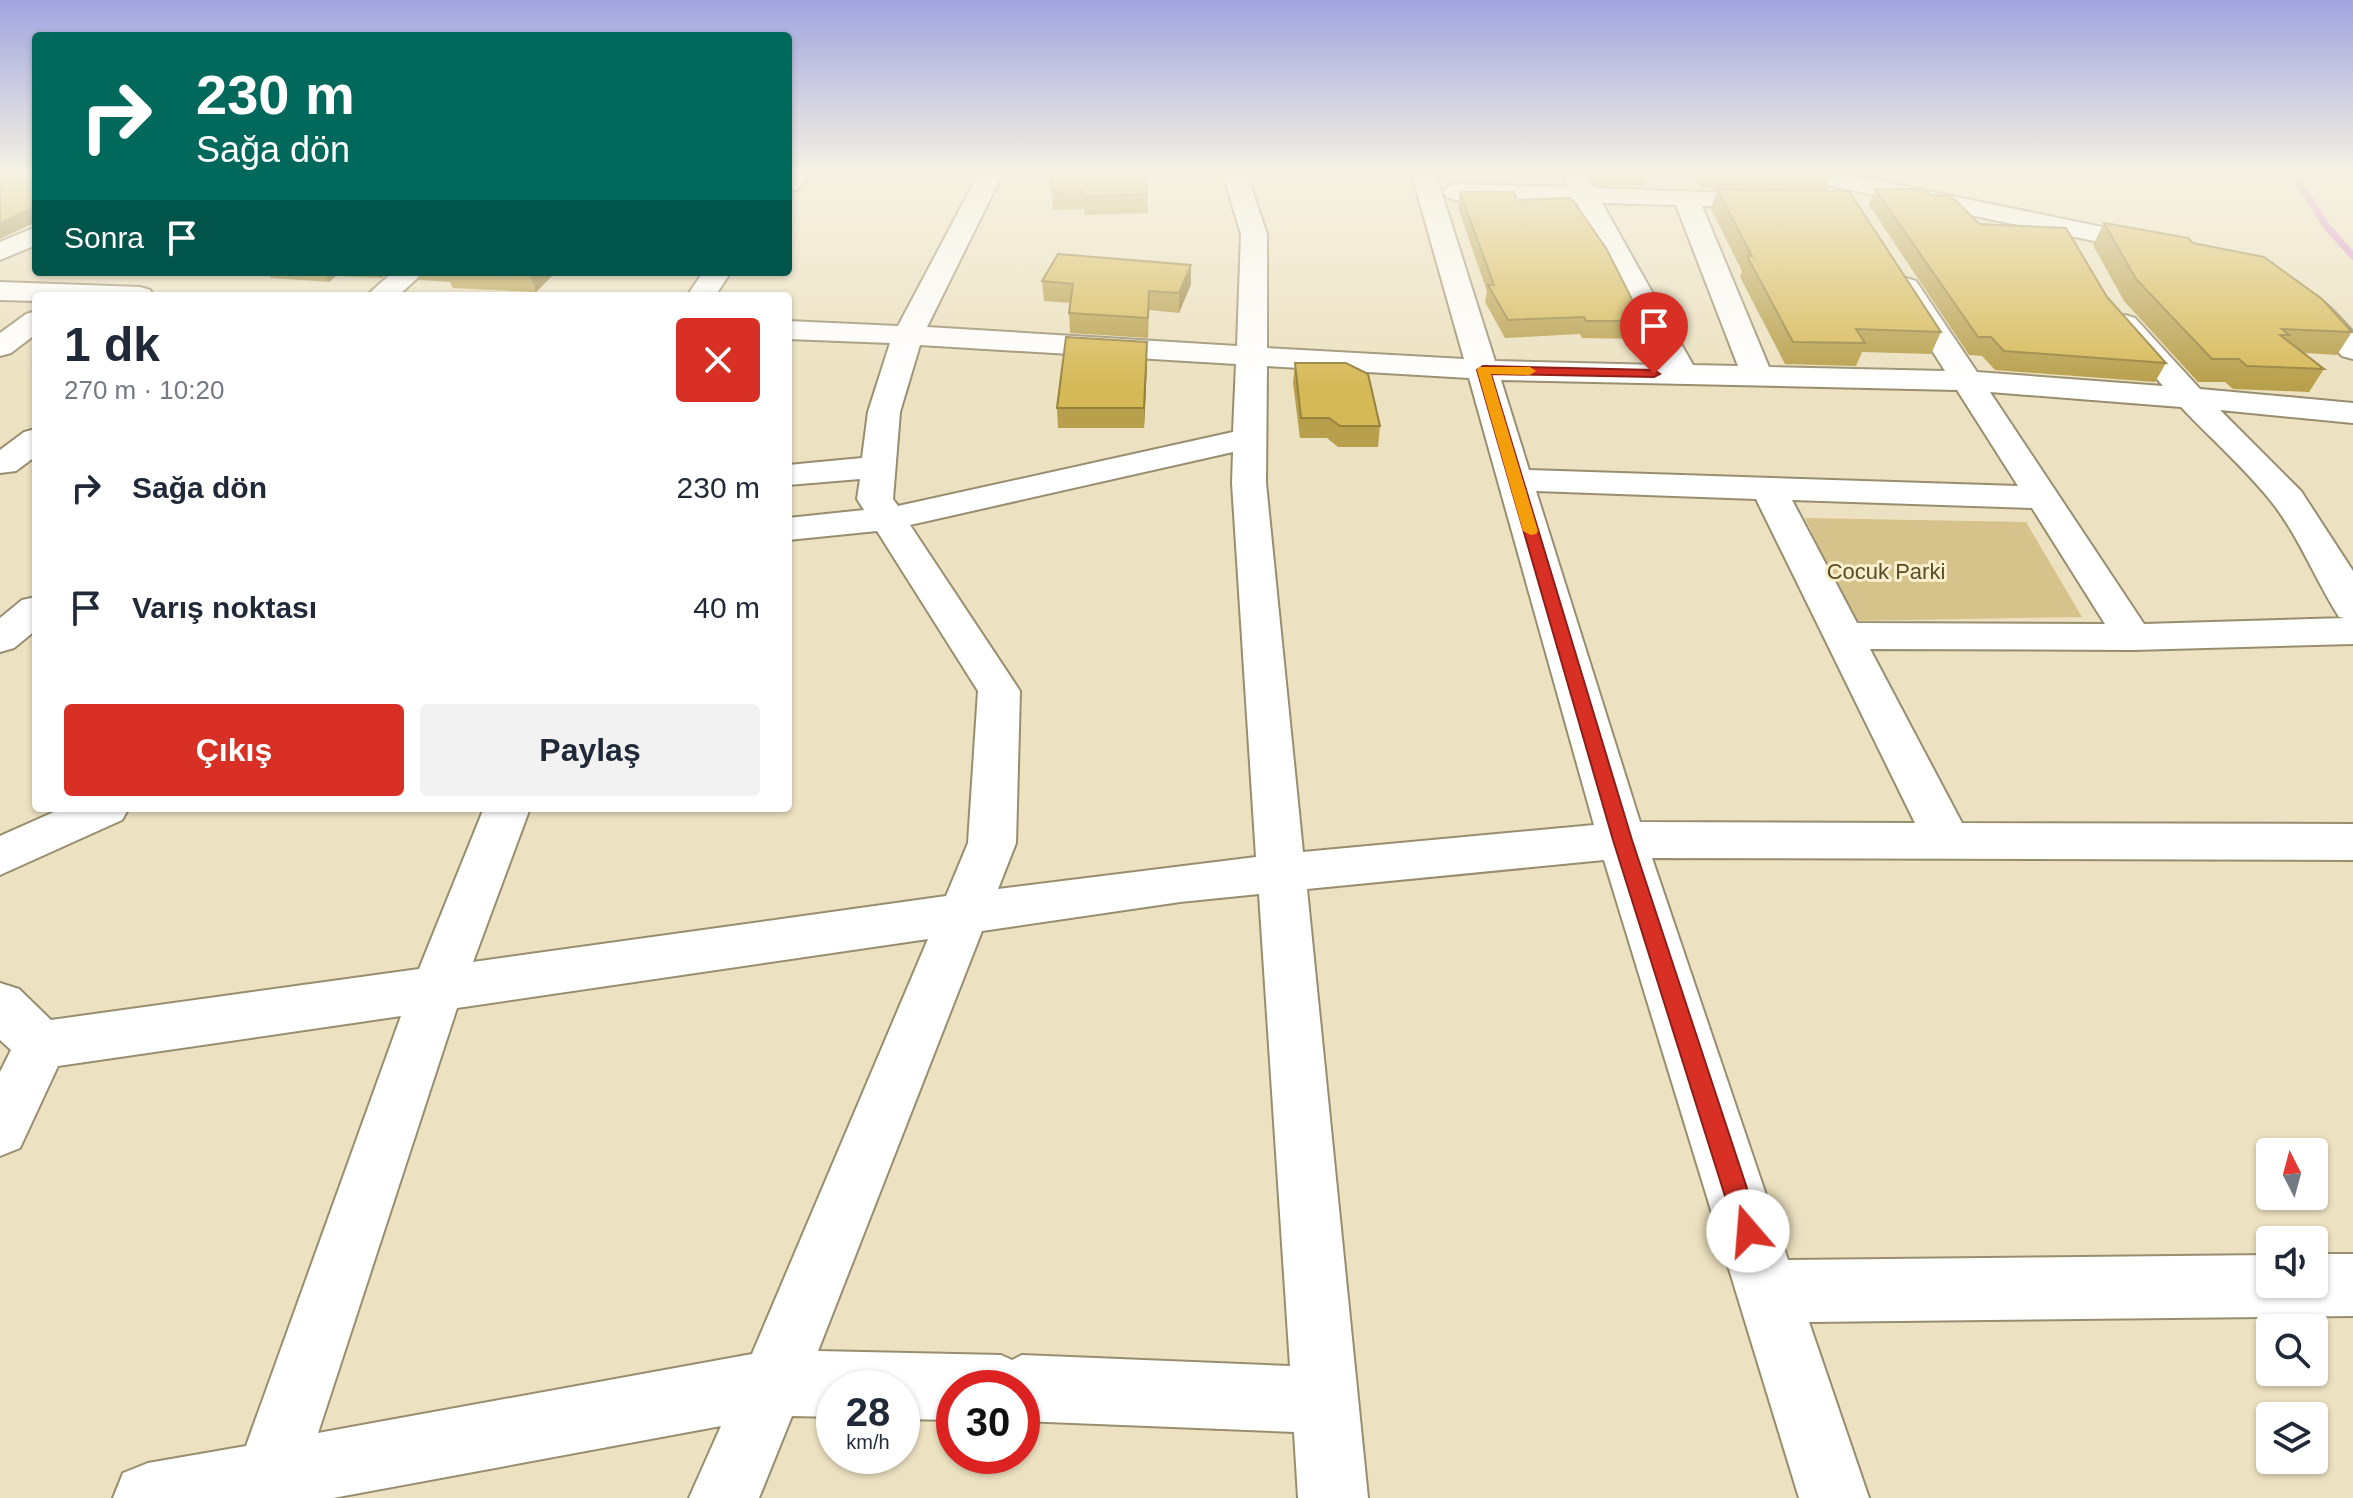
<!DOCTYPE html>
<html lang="tr">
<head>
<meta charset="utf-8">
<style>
	:root { --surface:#fff; --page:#f2f2f3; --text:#1f2937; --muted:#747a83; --accent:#d93025 }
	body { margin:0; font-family:Arial,sans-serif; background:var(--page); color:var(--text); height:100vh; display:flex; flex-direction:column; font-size:30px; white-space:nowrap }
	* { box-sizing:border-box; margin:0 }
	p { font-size:26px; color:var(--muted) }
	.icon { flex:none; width:44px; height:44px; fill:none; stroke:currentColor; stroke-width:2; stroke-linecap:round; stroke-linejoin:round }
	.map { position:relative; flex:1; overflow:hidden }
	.drawer { position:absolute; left:32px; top:292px; width:760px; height:520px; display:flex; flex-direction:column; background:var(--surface); border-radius:8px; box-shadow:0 2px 6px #0004 }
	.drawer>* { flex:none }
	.hud { position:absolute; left:32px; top:32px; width:760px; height:244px; border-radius:8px; box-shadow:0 2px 6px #0004; background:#00695c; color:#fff; overflow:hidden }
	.needle { width:52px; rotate:354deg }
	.controls { position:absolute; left:2256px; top:1138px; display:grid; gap:16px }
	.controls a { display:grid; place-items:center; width:72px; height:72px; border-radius:8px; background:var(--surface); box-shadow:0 2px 6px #0004; font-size:40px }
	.speed { position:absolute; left:816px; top:1370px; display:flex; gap:16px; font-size:40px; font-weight:700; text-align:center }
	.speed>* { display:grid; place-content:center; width:104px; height:104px; border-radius:50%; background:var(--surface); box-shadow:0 2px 6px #0004; line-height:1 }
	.speed small { font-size:20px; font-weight:400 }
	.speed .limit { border:12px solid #d22; background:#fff; color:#111 }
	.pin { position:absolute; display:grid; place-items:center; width:68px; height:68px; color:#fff; margin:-82px -34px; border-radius:50% 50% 50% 0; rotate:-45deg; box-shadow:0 0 8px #0007 }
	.pin .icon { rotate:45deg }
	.me { position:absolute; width:88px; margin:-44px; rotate:342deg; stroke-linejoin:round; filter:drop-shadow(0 0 6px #0008) }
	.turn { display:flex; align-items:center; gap:28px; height:168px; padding:0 32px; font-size:36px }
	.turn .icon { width:104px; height:104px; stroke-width:2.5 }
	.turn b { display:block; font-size:56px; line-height:68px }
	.then { display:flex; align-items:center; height:76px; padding:0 32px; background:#0003; gap:16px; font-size:30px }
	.round { display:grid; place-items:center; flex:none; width:84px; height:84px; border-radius:8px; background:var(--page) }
	.headline { display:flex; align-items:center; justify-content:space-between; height:136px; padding:0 32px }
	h1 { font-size:48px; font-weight:700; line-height:60px }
	.primary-button { display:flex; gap:16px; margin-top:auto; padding:16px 32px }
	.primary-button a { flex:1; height:92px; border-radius:8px; background:var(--accent); color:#fff; font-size:32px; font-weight:700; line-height:92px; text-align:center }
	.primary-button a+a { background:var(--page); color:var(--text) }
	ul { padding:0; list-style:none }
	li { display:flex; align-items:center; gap:24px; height:120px; padding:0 32px }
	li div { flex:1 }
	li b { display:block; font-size:30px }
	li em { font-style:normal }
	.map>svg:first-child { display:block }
	.green { fill:#d5c38b }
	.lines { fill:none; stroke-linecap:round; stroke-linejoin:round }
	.stream { stroke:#d88fd1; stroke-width:7 }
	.minor-casing { stroke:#988e6f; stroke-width:4 }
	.minor { fill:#fff; fill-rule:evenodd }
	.wall { fill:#b89f4b }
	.shaded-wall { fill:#96823d }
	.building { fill:#d6b957; stroke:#96823d; stroke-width:2 }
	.route { fill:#d93025; stroke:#8d1f18; stroke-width:2 }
	.slow { fill:#f59e0b }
	.labels { text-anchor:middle; stroke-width:6; stroke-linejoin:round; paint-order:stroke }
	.park-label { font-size:22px; fill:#594d24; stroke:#f9efcd }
</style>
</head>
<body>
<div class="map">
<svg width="2353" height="1498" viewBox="0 0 2353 1498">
	<rect width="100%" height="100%" fill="#ece1c0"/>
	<!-- green -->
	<path class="green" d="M1805,518L2026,522L2082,617L1853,621Z"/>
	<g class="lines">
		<!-- stream -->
		<path class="stream" d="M2294,175L2327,227L2353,256"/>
		<!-- minor casing -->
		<g class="minor-casing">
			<g id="minor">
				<path d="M788,175H809L797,190L788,192Z"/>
				<path d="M978,175H1002L927,327L1237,346L1241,234L1223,175H1247L1267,234V348L1464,359L1412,175H1436L1495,361L1661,365L1577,203L1456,200L1447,197L1443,192L1447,187L1456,184L1569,187L1563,175H1587L1594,188L1784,195L1788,200L1784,205L1775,208L1702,206L1769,367L1945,371L1892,287L1896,281L1906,278L1916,281L1977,372L2163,386L2110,324L2115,318L2125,315L2135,318L2200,389L2353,403V423L2220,410L2301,491L2353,571V644L2133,650L1870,649L1962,823L2353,824V860L1652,858L1788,1260L2270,1255V1284H2314V1254H2353V1316L1809,1322L1869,1498H1799L1604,860L1307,889L1368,1498H1298L1294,1432L1022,1421V1388H954V1420L902,1419V1388H834V1417L792,1416L759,1498H689L721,1426L333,1498H113L123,1473L148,1463L246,1446L401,1016L58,1066L20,1148L0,1156V1072L11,1050L0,1040V983L19,989L51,1020L419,969L484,808H530L473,962L946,896L968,843L978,691L877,531L788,540V518L864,510L857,499L860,479L788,485V465L862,458L868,412L890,343L788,339V321L898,326ZM1602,203L1676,205L1738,366L1693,365ZM920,345L1236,364L1233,432L898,506L893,499L900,412ZM1267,366L1469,378L1594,825L1303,852L1266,483ZM1501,380L1957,390L2018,486L1529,470ZM1990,392L2181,407C2211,439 2247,470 2274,505C2300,539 2316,581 2339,617L2345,618L2144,624ZM1233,452L1232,483L1256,857L998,889L1016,843L1020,691L910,525ZM1536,491L1756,499L1915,823L1640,822ZM1792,500L2032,508L2105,624L1857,623ZM1259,894L1290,1366L1022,1355L1012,1360L1001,1355L818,1351L982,931L1180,902ZM928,939L752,1354L318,1433L457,1008Z"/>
				<path d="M1801,175H1850L2156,238L2166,240L2169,246L2166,252L2156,254L1813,182L1804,180Z"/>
				<path d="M36,227V245L0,260V242Z"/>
				<path d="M393,272H424L398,296H366Z"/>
				<path d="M703,272H731L715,296H687Z"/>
				<path d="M0,282L140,287L150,290L154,296H36V301L0,300Z"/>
				<path d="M2302,291C2324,297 2338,316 2353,332V359L2342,356L2288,300L2292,294Z"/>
				<path d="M36,311V334L11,353L0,356V333L26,314Z"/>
				<path d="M36,429V456L16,471L0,473V450L24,432Z"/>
				<path d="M36,597V630L14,648L0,652V618L22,600Z"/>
				<path d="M63,808H129L122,820L0,875V836Z"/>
			</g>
		</g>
		<!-- minor -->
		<use href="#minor" class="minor"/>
	</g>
	<!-- wall -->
	<g class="wall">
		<path d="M1051,175L1147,194L1148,213L1085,215L1084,209L1053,210Z"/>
		<path d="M1593,175H1646L1644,186L1598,185Z"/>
		<path d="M1693,175H1831L1826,191L1700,188Z"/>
		<path d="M1717,189L1941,332L1931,354L1862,352L1856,366L1785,364L1740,277L1742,271L1711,209Z"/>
		<path d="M1875,189L1930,195L2107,297L2166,363L2155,382L1995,370L1982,356L1969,355L1869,205Z"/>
		<path d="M1460,192L1643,321L1639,339L1582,338L1580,334L1505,338L1485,302L1487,291L1458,208Z"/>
		<path d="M2104,223L2193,243L2352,332L2337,355L2304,353L2324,369L2309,392L2233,389L2225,382H2198L2124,301L2093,245Z"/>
		<path d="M268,272H389L381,278L336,276L329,282L271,278Z"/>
		<path d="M416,272H556L536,292L453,288L450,282L419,280Z"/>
		<path d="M1042,281L1191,284L1179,313L1149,310L1148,338L1070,333L1069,313L1070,303L1044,301Z"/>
		<path d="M1147,362L1144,428H1058L1057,408Z"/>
		<path d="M1295,363L1380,426L1378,447H1338L1327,438H1300L1293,383Z"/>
	</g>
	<!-- shaded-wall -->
	<g class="shaded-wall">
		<path d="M36,206V222L0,239V223Z"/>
		<path d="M1191,265V284L1179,313V293Z"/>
		<path d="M324,272H334L336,276L329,282Z"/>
		<path d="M379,272H389L381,278Z"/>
		<path d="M533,272H556L536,292L530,275Z"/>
		<path d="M1147,342V362L1144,428V408Z"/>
	</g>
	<!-- building -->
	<g class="building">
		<path d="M0,175H36V206L0,223Z"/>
		<path d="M1051,175H1144L1147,194L1084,197L1083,191L1052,192Z"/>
		<path d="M1717,189L1849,191L1941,332L1856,329L1865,343L1793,342L1747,256H1752Z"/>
		<path d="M1875,189H1913L1926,191L1930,195L1951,196L1979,224L2066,228L2107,297L2166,363L2004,351L1991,337H1978Z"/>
		<path d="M1460,192H1514L1517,200L1571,198L1606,248L1643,321H1586L1584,317L1508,320L1488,285H1494Z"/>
		<path d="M2104,223L2188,238L2193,243L2264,257L2322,299L2352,332L2282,329L2289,335H2280L2324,369L2247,366L2239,359H2212L2136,279Z"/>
		<path d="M1058,254L1191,265L1179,293L1149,291L1148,318L1069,313L1073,284L1042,281Z"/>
		<path d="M476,272H533L530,275Z"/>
		<path d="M1066,337L1147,342L1144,408H1057Z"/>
		<path d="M1295,363H1346L1368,374L1380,426H1340L1329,418H1301Z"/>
	</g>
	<!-- sky -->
	<linearGradient id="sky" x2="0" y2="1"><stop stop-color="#a1a5df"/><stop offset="0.45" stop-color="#f6f2e3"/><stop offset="1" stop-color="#f6f2e3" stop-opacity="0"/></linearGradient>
	<rect width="2353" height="385" fill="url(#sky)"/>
	<!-- route -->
	<path class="route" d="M1483,366L1654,370L1660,374L1654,377L1491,374L1632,840L1761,1231L1757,1240L1748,1243L1739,1240L1736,1231L1613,840L1477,370Z"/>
	<!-- slow -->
	<path class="slow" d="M1479,367H1530L1536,371L1530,375L1491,374L1538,531L1536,534L1531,535L1523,531L1477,370Z"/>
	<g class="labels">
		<!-- park labels -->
		<g class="park-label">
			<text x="1886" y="579">Cocuk Parki</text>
		</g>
	</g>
</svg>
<div class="controls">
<a><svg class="needle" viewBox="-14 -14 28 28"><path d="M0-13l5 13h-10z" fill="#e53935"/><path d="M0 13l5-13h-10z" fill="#747a83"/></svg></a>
<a><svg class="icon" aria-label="sound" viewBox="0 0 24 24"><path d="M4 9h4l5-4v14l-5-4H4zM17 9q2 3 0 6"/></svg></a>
<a><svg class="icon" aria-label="search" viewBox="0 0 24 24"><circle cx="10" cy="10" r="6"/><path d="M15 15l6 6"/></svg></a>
<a><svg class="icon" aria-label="layers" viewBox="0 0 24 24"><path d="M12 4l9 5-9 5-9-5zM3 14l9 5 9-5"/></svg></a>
</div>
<div class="speed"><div>28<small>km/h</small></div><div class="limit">30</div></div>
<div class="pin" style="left:1654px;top:374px;background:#d93025"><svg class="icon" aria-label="arrive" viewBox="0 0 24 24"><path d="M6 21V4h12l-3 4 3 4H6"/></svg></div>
<svg class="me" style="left:1748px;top:1231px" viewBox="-20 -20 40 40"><circle r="19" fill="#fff"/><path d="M0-13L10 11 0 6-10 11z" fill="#d93025"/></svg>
<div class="hud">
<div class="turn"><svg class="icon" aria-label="right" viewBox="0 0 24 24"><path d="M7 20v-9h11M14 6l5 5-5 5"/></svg><div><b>230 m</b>Sağa dön</div></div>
<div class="then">Sonra<svg class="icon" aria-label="arrive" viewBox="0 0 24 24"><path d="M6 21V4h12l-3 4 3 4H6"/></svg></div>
</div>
<section class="drawer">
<div class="headline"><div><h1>1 dk</h1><p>270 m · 10:20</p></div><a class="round" style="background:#d93025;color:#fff"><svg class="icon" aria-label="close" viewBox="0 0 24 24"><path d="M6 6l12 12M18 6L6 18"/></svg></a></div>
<ul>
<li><svg class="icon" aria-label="right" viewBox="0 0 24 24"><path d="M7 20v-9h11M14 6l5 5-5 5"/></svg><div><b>Sağa dön</b></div><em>230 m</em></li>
<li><svg class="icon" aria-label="arrive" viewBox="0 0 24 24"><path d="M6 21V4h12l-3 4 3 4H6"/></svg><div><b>Varış noktası</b></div><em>40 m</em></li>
</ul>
<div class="primary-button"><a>Çıkış</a><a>Paylaş</a></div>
</section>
</div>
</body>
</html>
